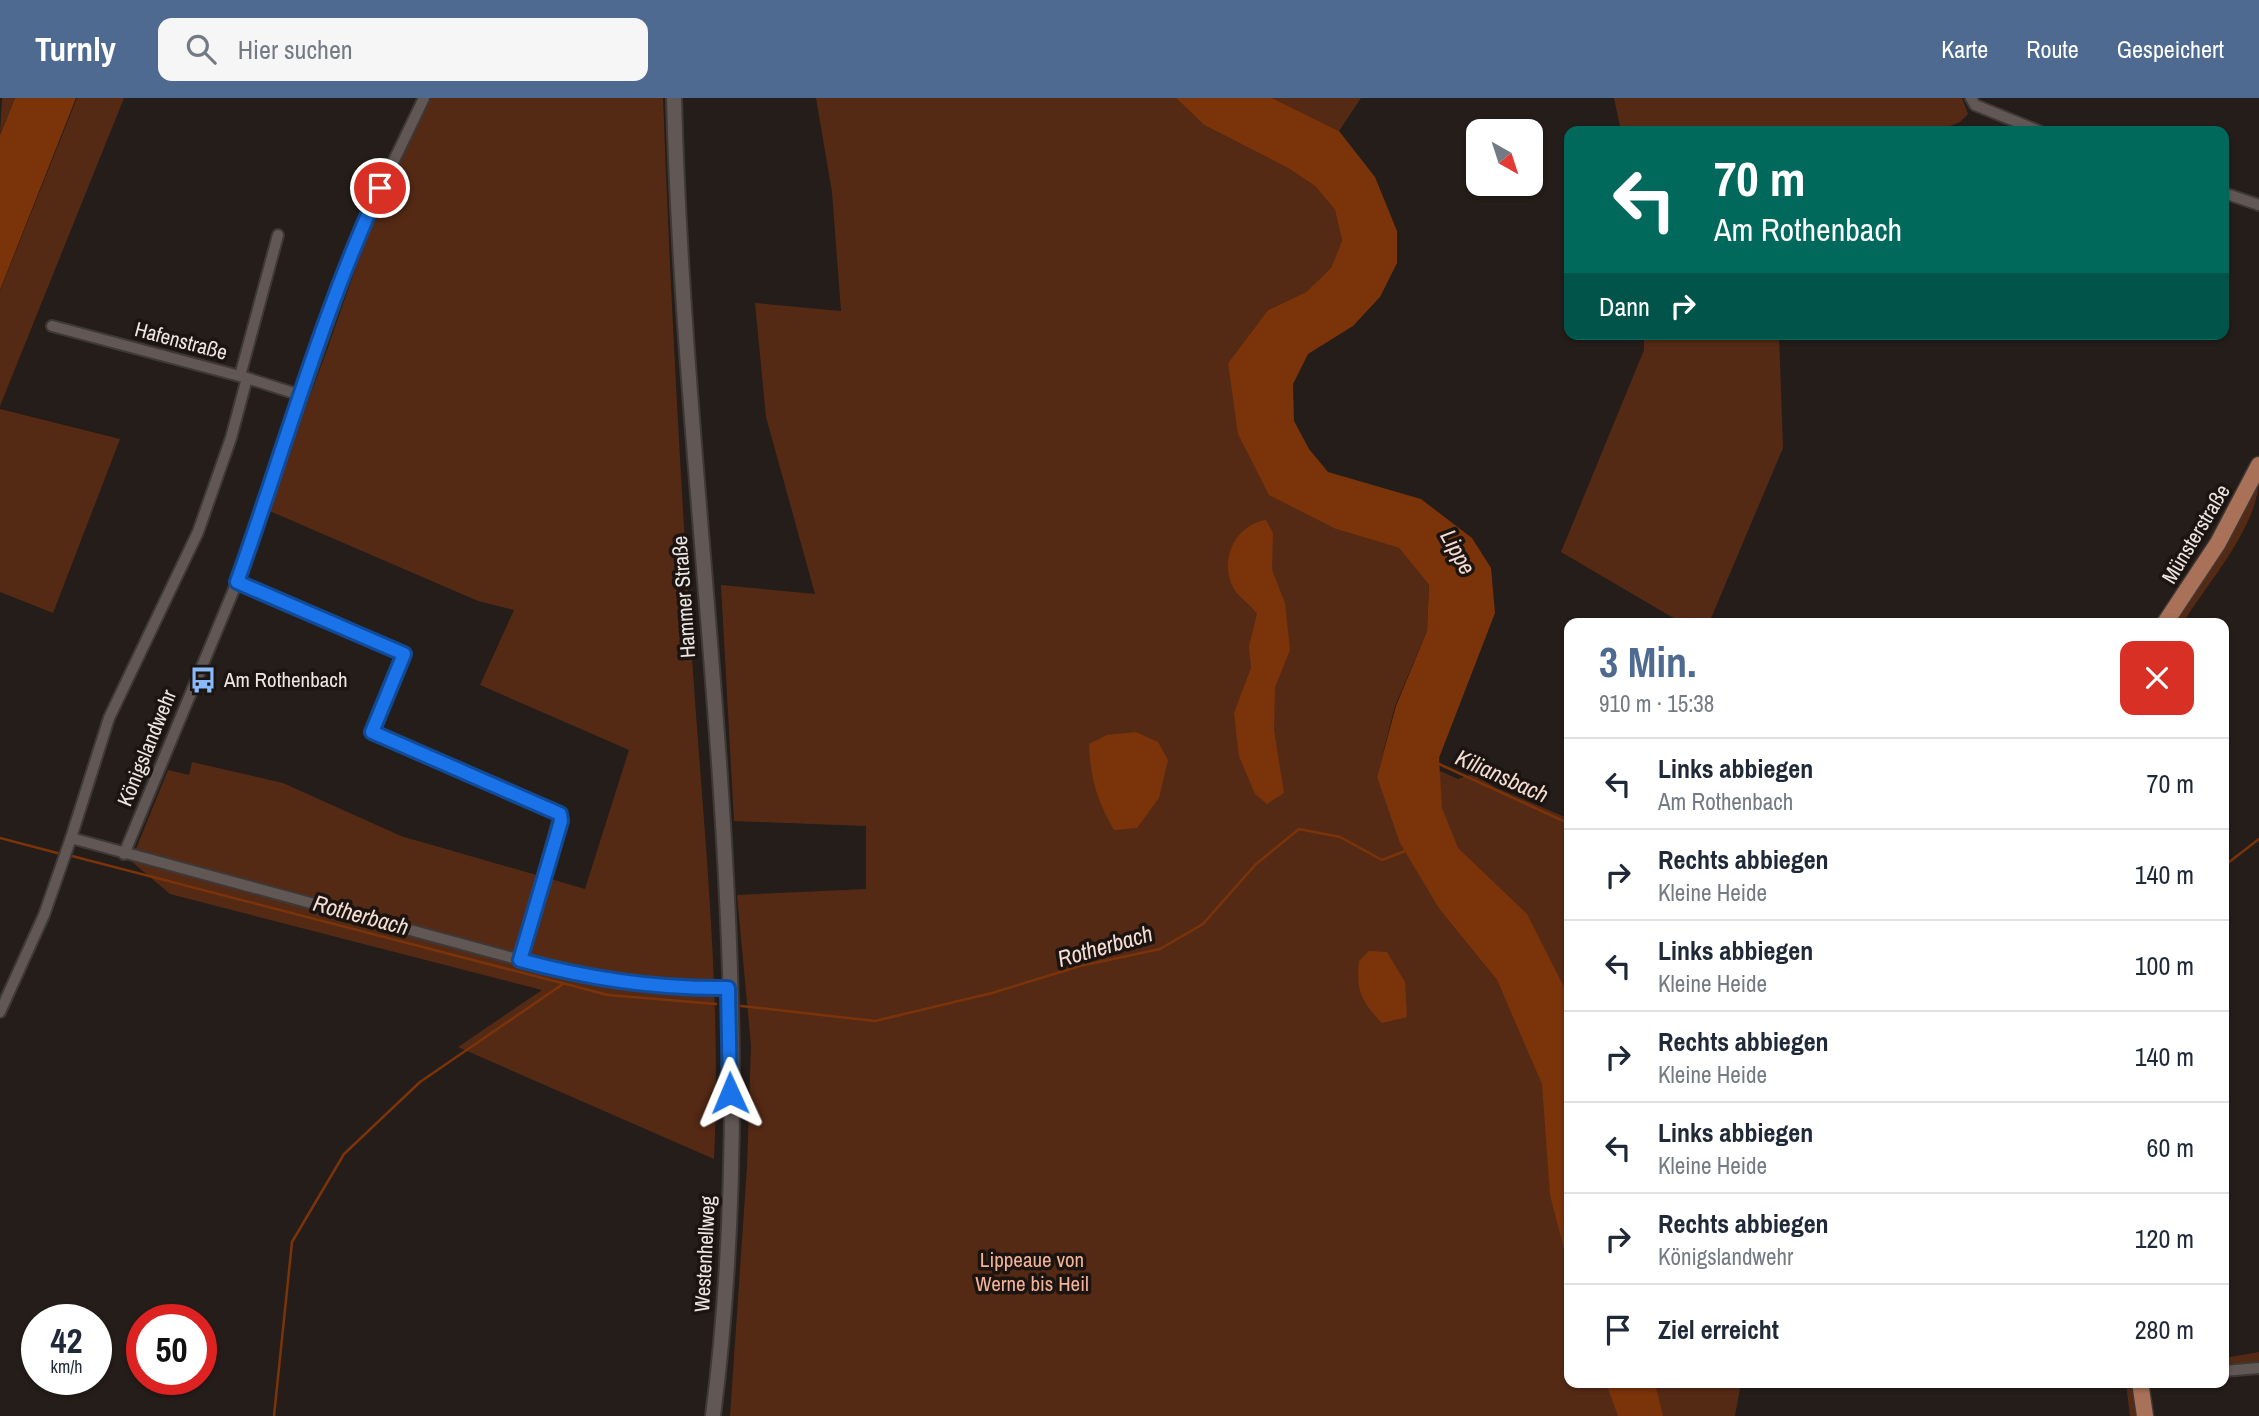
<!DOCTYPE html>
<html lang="de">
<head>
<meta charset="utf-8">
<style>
	:root { --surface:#fff; --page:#f6f6f7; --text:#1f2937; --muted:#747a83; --line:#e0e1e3; --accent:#4e6a90 }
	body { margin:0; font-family:"Archivo Narrow",sans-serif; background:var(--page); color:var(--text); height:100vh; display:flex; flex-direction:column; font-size:26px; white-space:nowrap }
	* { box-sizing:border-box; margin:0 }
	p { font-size:23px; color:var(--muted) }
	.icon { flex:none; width:38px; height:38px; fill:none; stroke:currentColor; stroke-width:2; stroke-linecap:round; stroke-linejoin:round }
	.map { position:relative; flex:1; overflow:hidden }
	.side { position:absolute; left:1564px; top:520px; width:665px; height:770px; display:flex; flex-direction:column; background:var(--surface); border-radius:14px; box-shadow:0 2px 5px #0004 }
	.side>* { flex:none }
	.guide { position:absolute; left:1564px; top:28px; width:665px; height:214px; border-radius:14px; box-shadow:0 2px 5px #0004; background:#00695c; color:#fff; overflow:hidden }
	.needle { width:46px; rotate:141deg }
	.tools { position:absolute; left:1466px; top:21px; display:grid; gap:14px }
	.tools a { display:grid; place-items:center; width:77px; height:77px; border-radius:14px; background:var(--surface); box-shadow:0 2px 5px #0004; font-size:35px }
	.speed { position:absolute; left:21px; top:1206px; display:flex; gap:14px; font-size:35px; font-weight:700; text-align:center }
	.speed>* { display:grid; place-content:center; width:91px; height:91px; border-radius:50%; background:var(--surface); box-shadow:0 2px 5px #0004; line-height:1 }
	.speed small { font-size:18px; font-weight:400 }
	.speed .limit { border:10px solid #d22; background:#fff; color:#111 }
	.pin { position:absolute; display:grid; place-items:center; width:60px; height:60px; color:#fff; margin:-30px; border:4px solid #fff; border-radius:50%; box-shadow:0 2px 7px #0007 }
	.me { position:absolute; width:77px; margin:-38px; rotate:359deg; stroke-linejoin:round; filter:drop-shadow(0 0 5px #0008) }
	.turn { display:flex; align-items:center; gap:24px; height:147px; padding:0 35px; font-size:32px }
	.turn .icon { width:91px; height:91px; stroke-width:2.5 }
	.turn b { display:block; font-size:49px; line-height:60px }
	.then { display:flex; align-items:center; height:66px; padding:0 35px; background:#0003; gap:14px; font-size:26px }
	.round { display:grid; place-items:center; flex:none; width:74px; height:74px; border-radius:14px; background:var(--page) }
	.head { display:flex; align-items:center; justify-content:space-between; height:119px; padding:0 35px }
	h1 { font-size:42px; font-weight:800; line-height:52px; color:var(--accent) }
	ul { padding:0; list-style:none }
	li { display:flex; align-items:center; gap:21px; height:91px; padding:0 35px; border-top:2px solid var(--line) }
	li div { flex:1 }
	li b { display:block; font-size:26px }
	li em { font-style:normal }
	header { display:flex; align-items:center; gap:42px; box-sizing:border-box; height:98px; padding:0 35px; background:var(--accent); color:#fff }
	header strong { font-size:33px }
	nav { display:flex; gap:38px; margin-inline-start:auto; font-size:24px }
	.search { width:490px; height:63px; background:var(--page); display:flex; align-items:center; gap:18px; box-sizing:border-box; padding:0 24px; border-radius:14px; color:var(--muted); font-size:26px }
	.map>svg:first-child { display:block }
	.green { fill:#552a15 }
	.water { fill:#7b330a }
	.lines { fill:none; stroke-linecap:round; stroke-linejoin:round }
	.stream { stroke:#7b330a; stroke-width:2.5 }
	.street-casing { stroke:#3e3836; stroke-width:14 }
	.secondary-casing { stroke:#3e3836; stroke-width:18 }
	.primary-casing { stroke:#3e3836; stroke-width:19 }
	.street { stroke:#615855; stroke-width:10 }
	.secondary { stroke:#615855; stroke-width:14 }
	.primary { stroke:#a97157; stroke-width:16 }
	.route-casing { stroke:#114b97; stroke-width:18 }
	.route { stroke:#1a73e8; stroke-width:12 }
	.labels { text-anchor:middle; stroke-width:7; stroke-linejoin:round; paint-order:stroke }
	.street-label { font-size:21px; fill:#ebe6e3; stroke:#1b1411 }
	.poi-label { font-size:21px; fill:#ebe6e3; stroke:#1b1411; text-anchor:start }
	.park-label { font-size:21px; fill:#f3b397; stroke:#1b1411 }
	.water-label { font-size:23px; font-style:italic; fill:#f4ddd3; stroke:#1b1411 }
</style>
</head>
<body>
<header>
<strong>Turnly</strong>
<div class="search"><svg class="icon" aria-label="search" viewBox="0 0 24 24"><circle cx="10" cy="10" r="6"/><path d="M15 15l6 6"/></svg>Hier suchen</div>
<nav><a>Karte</a><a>Route</a><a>Gespeichert</a></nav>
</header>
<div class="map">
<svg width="2259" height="1318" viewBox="0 0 2259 1318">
	<rect width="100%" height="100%" fill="#241d1a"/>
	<!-- green -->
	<g class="green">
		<path d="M2,0H15L0,36Z"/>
		<path d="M77,0H124L0,308V193Z"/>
		<path d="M430,0H663C670,187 680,373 692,560C703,727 722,893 714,1061L458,949L542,892L170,796L131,763L168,672L189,677L192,664L283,685L401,738L585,791L629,652L480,587L514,512L478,503L265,411C286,358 308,305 327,252C357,167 385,78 430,0Z"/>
		<path d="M816,0H1176L1204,27L1288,70L1315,88L1335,112L1342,144L1331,170L1306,194L1268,212L1228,265L1336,431L1399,450L1429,487L1427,533L1395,608L1377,679L1440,812L1497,882L1543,986L1547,1047L1570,1056V1284L1741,1285L1735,1318H730L747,1069L751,947L737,797L866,791V728L734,723L721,487L815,496L766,319L755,205L841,213L832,94Z"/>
		<path d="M1272,0H1361L1339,33Z"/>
		<path d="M1614,0H1962L1968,16L1960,24L1938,33H1621Z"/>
		<path d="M1644,236H1779L1783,350L1709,525H1682L1561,454L1644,252Z"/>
		<path d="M0,311L120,341L53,515L0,494Z"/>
		<path d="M2259,380C2259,426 2211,481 2186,520L2174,525Z"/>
		<path d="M1440,673L1458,681L1473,676L1496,690L1570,721V967L1421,688L1440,686Z"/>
		<path d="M2259,1254V1265L2224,1268V1260Z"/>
		<path d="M2126,1285H2134L2139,1318H2130Z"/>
	</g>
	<!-- water -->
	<g class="water">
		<path d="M15,0H76L0,192V37Z"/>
		<path d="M1176,0H1272L1339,33L1375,79L1397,133V165L1380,199L1353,228L1308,256L1293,286L1294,323L1309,351L1328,374L1421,401L1472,440L1491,470L1495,515L1439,660L1442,710L1458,750L1527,816L1570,901V1174L1550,1097L1542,986L1497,882L1440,812L1400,745L1377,679L1396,608L1427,533L1429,487L1399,450L1336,431L1269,397L1238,336L1228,265L1268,212L1306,194L1331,170L1342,143L1335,112L1315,88L1288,70L1204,27Z"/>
		<path d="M1266,422L1273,435L1272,472L1285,505L1290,552L1275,589L1274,632L1284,695L1267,706L1255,696L1239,658L1234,615L1251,570L1249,548L1257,516C1251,507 1240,500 1234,491C1218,464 1235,426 1266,422Z"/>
		<path d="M1136,634L1158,644L1168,662L1159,700L1137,730L1114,732C1097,703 1090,679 1089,646L1107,637Z"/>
		<path d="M1369,853L1387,854L1405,884L1407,919L1382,925C1361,903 1356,893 1359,863Z"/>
		<path d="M1606,1285H1655L1663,1318H1618Z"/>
	</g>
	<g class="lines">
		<!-- stream -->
		<g class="stream">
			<path d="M1439,666L1570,726"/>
			<path d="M0,740L61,756"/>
			<path d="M68,757L608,897L716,906"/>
			<path d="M2224,768L2259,741"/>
			<path d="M741,908L875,923L992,895L1080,868L1160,851L1203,826L1255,767L1299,731L1340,739L1382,762L1405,753"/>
			<path d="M274,1318L292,1144L344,1056L420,984L563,886"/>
		</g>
		<!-- street casing -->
		<g class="street-casing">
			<g id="street">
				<path d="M1971,0L1975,7L2039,33"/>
				<path d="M2224,95L2259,107"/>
				<path d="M52,228L247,280L300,297"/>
				<path d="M240,278L278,137"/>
				<path d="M237,484L404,556L372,634L560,716L520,862"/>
				<path d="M71,740L109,620L198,434L231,340L247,280"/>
				<path d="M124,756L237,484L361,131L424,0"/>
				<path d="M0,914L44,817L71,740L583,879L693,890H728"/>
				<path d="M2224,1273L2259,1270"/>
			</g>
		</g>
		<!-- secondary casing -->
		<g class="secondary-casing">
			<path id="secondary" d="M674,0C685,437 769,882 713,1318"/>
		</g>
		<!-- primary casing -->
		<g class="primary-casing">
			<g id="primary">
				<path d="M2165,525L2218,445L2259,367"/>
				<path d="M2140,1284L2145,1318"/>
			</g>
		</g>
		<!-- street -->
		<use href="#street" class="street"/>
		<!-- secondary -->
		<use href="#secondary" class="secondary"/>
		<!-- primary -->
		<use href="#primary" class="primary"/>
	</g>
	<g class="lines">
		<!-- route casing -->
		<g class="route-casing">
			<path id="route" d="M380,90C321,217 284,353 237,484L404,556L372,634L560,716L561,723L520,862C589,881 657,891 728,890L730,995"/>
		</g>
		<!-- route -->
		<use href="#route" class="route"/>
	</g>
	<!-- icons -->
	<defs>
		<g id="bus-bare" transform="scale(2.1)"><path d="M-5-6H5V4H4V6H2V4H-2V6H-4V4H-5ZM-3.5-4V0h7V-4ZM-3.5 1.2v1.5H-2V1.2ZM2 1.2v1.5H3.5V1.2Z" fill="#88bafc" stroke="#1b1411" stroke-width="2.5" paint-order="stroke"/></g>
	</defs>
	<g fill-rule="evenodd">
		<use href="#bus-bare" x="203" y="582"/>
	</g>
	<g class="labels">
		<!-- street labels -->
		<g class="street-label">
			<text transform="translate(181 243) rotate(15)" y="7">Hafenstraße</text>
			<text transform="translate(2196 436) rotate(-59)" y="7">Münsterstraße</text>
			<text transform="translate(684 499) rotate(-94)" y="7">Hammer Straße</text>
			<text transform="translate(147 650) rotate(-68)" y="7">Königslandwehr</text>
			<text transform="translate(705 1156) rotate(-87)" y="7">Westenhellweg</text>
		</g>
		<!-- poi labels -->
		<g class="poi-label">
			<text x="224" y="589">Am Rothenbach</text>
		</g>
		<!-- park labels -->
		<g class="park-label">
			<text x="1032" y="1169">Lippeaue von<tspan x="1032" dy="24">Werne bis Heil</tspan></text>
		</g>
		<!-- water labels -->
		<g class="water-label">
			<text transform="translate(1458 454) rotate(61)" y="8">Lippe</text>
			<text transform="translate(1502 678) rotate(24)" y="8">Kiliansbach</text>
			<text transform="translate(361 817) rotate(15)" y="8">Rotherbach</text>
			<text transform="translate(1105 848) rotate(-16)" y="8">Rotherbach</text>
		</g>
	</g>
</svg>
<div class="tools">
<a><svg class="needle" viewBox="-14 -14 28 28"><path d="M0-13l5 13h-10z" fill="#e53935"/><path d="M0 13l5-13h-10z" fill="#747a83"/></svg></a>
</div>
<div class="speed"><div>42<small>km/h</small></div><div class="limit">50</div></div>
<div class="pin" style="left:380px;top:90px;background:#d93025"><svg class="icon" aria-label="arrive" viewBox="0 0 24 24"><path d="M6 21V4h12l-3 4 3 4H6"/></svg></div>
<svg class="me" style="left:730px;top:995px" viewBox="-20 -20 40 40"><path d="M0-17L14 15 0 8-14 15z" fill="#1a73e8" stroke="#fff" stroke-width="4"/></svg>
<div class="guide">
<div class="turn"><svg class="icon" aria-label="left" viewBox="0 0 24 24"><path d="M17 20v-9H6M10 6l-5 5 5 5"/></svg><div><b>70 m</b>Am Rothenbach</div></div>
<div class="then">Dann<svg class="icon" aria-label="right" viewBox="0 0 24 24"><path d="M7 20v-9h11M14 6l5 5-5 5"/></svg></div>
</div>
<section class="side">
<div class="head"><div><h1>3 Min.</h1><p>910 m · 15:38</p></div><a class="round" style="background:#d93025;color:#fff"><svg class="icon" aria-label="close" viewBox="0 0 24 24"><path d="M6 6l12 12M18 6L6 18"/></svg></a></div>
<ul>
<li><svg class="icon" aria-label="left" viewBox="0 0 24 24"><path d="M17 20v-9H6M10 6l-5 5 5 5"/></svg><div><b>Links abbiegen</b><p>Am Rothenbach</p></div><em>70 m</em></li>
<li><svg class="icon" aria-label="right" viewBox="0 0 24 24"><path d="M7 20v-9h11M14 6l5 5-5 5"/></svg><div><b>Rechts abbiegen</b><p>Kleine Heide</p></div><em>140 m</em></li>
<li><svg class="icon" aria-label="left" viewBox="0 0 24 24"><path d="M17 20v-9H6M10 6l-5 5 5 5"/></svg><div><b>Links abbiegen</b><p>Kleine Heide</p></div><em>100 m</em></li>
<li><svg class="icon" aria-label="right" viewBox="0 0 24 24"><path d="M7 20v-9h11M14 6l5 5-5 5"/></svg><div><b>Rechts abbiegen</b><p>Kleine Heide</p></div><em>140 m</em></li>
<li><svg class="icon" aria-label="left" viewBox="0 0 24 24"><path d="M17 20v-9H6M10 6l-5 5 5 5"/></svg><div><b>Links abbiegen</b><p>Kleine Heide</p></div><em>60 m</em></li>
<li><svg class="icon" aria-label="right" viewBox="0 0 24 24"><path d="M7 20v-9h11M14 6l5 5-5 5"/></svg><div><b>Rechts abbiegen</b><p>Königslandwehr</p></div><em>120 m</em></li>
<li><svg class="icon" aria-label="arrive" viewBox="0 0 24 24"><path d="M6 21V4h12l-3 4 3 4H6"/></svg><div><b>Ziel erreicht</b></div><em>280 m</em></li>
</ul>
</section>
</div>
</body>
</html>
